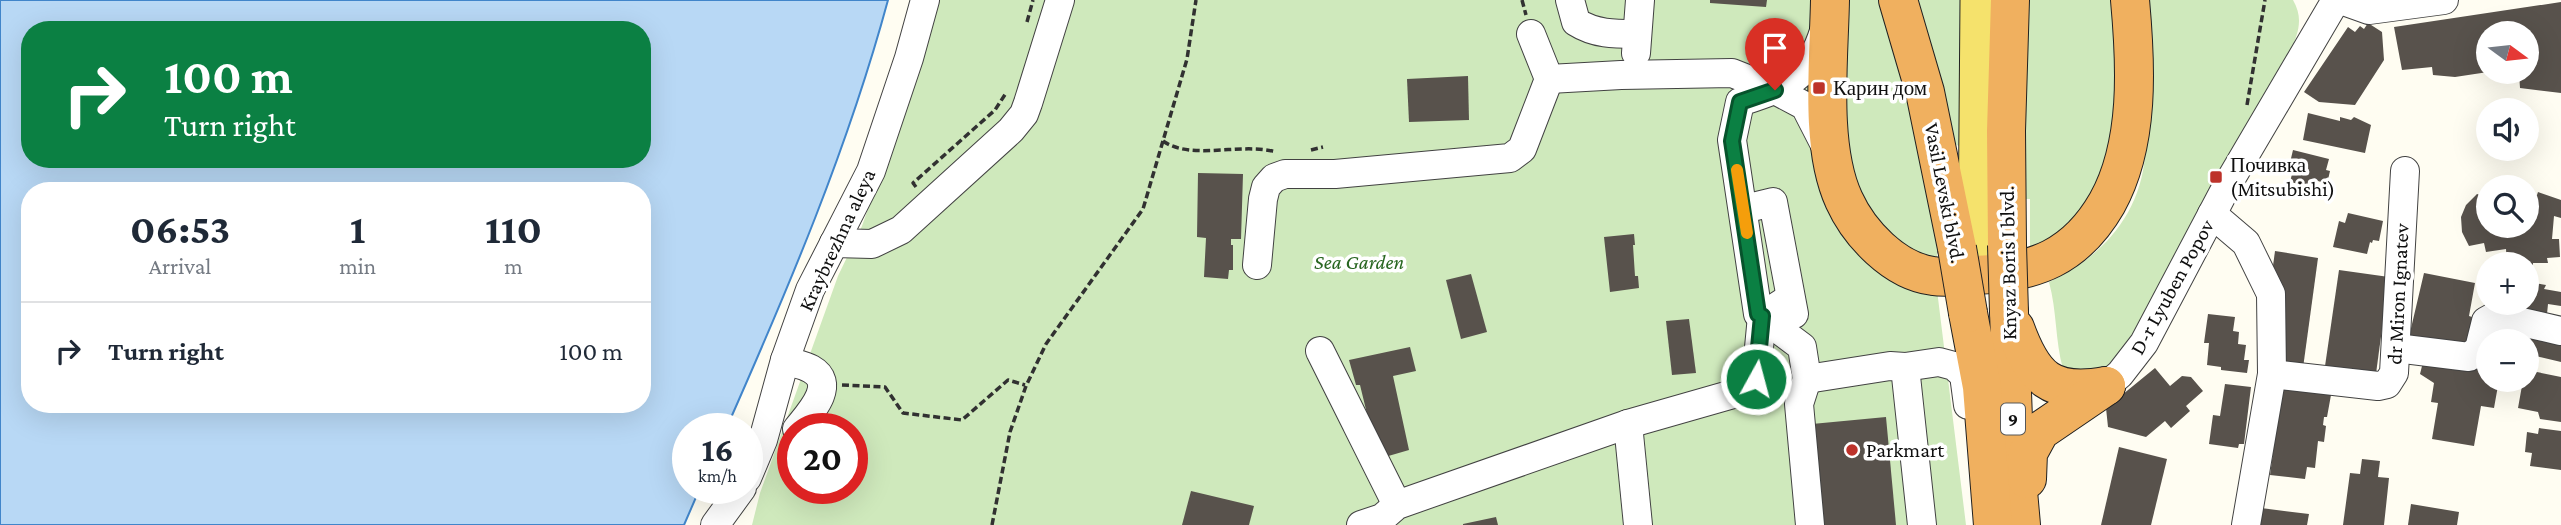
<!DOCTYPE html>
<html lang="en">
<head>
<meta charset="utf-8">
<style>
	:root { --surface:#fff; --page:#f2f2f3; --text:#1f2937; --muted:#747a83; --line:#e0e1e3 }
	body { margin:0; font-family:"Crimson Pro",serif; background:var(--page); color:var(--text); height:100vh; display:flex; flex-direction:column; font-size:26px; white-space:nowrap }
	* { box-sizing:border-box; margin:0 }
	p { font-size:23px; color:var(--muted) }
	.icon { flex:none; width:38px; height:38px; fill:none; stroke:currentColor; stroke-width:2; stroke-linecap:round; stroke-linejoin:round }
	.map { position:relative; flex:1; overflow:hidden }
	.side { position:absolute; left:21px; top:182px; width:630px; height:231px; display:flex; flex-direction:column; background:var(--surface); border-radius:28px; box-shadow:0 7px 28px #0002 }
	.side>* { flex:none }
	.top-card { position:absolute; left:21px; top:21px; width:630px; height:147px; border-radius:28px; box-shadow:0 7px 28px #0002; background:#0b8043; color:#fff; overflow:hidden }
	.needle { width:46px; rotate:105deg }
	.buttons { position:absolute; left:2476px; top:21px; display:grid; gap:14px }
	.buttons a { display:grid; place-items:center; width:63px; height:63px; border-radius:50%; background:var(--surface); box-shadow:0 7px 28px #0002; font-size:35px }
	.speed { position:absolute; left:672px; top:413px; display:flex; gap:14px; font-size:35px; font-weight:700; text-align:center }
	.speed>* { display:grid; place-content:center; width:91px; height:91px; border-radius:50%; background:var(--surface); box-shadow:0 7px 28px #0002; line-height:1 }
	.speed small { font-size:18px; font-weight:400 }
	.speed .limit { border:10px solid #d22; background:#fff; color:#111 }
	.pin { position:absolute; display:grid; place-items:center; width:60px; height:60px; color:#fff; margin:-72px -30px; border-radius:50% 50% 50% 0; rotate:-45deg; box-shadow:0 0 7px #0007 }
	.pin .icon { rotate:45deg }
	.me { position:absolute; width:77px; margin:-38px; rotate:7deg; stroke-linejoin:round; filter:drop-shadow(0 0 5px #0008) }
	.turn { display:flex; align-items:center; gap:24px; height:147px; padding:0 28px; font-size:32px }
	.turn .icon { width:91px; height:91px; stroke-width:2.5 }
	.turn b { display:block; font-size:49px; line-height:60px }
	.eta { display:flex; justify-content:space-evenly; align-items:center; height:119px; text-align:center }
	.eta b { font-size:42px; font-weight:700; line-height:49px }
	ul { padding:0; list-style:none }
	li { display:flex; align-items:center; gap:21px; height:98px; padding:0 28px; border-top:2px solid var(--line) }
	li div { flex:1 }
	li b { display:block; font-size:26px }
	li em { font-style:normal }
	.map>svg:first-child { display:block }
	.green { fill:#cfe9bc; fill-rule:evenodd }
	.water { fill:#b8d8f5; stroke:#4185ca; stroke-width:2; fill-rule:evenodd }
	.building { fill:#58524c }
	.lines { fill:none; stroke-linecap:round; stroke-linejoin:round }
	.minor-casing { stroke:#424242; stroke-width:30 }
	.major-casing { stroke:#202020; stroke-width:37 }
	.highway-casing { stroke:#202020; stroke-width:40 }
	.path { stroke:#313131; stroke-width:3.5; stroke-dasharray:7 3.5; stroke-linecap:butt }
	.minor { stroke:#fff; stroke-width:28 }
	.major { stroke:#f5e26c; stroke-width:35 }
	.highway { stroke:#f0b05f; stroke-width:38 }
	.highway-bridge-casing { stroke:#202020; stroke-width:40; stroke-linecap:butt }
	.highway-bridge { stroke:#f0b05f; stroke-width:38 }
	.route-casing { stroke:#07532c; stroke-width:18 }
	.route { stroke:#0b8043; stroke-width:12 }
	.slow { stroke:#f59e0b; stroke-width:12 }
	.poi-dot { fill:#bd322a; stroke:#fff; stroke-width:2.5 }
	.labels { text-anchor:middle; stroke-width:7; stroke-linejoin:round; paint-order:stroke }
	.shield { fill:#fff; stroke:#575757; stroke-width:2 }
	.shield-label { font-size:19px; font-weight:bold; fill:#0f0f0f }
	.poi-label { font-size:21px; fill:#0f0f0f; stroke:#fff; text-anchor:start }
	.street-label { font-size:21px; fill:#0f0f0f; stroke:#fff }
	.park-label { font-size:21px; font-style:italic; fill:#286620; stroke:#fff }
</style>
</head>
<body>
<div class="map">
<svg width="2561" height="525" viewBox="0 0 2561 525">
	<rect width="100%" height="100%" fill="#fffdf2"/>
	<!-- green -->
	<g class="green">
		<path d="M939,0H1822V162L1937,290L1966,525H752L760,493L838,276L862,226L937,10ZM793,429H852V488H793Z"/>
		<path d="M1839,0H1880L1914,119L1938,241L1936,269L1861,213L1836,96Z"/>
		<path d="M1915,0H1968L1960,147L1954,143Z"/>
		<path d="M2028,0H2122L2124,15L2105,197L2030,259V199H2022Z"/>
		<path d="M2145,0H2293C2304,19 2298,34 2290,52L2114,371L2063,369C2055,340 2057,311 2049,282C2102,257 2140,215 2145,156C2146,138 2145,120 2145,102C2145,68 2145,34 2145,0Z"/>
	</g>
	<!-- water -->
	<path class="water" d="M0,0H888C848,148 788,289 726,429H688V488H700L684,525H0ZM30,30H642V159H30ZM30,191H642V404H30Z"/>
	<!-- building -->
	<g class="building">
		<path d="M1710,0H1767L1766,7L1710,3Z"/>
		<path d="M2561,2V93L2520,88L2519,73L2500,77L2498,72H2527V33H2488V72L2455,77L2433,75L2432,67L2402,70L2394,27Z"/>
		<path d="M2368,23L2382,32L2384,60L2355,105L2319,102L2304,92L2348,27L2355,32L2360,26L2364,29Z"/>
		<path d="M1468,76L1469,120L1409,122L1407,79Z"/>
		<path d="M2308,113L2340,121V117L2351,120L2354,117L2371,125L2365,153L2303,140Z"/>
		<path d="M2293,150L2329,159L2326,170L2330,171L2327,184L2318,181L2317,188L2290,182L2293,170L2288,171Z"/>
		<path d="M1198,173L1243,174L1241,239H1231V245H1233V270H1229L1228,279L1204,277L1206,238L1197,237Z"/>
		<path d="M2538,192L2561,200V218L2554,216L2552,239H2559L2560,257L2547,258L2548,263H2533V266L2507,264L2506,249L2486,252L2484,243L2469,246L2462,232L2461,217L2466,205L2477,194L2488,197V226H2527V193L2537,195Z"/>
		<path d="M2348,213L2383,221L2379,241L2373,240L2372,243L2370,242L2367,254L2333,247L2339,221L2345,223Z"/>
		<path d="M1634,234L1635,245H1633L1635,276H1638L1639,288L1610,292L1604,237Z"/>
		<path d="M2275,251L2318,258L2303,368L2283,365L2273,266Z"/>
		<path d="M2339,270L2389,277L2375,381L2324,373Z"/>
		<path d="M2424,273L2475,283L2469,316L2472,317L2466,351L2408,341Z"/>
		<path d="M1471,274L1487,332L1461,339L1446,280Z"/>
		<path d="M2527,282L2546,285L2544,289L2561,292V306L2548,304L2547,314L2517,309L2518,303H2527Z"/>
		<path d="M2208,314L2235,317L2233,331L2239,332L2238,344L2246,345L2244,360H2249L2247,373L2221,370V367L2207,365L2209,343H2204Z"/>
		<path d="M1689,319L1696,373L1672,375L1666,321Z"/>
		<path d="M2512,327L2561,334V362L2527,354V341H2509Z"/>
		<path d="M1410,347L1416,371L1393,376L1409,450L1378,459L1360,385H1356L1349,360Z"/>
		<path d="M2470,360L2488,363V380H2499L2494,408L2481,406L2474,446L2432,439L2438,403L2431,402L2434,383L2420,374L2423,362Z"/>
		<path d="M2155,368L2170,386L2182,376L2191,377L2203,391L2186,406L2190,411L2171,428L2165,421L2146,437L2108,427L2106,408Z"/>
		<path d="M2532,371L2561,377V422L2540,419L2538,412L2518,408L2523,380L2530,381Z"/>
		<path d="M2225,384L2251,387L2244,444H2239L2238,448L2209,444L2213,415L2220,416Z"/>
		<path d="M2282,387L2331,395L2327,417H2324L2323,425L2326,426L2324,442L2318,441L2315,468L2307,467L2305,479L2270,475Z"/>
		<path d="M1886,417L1896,525H1822L1812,424Z"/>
		<path d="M2539,428L2561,431V470L2530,466L2532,453L2525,452L2527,432L2538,434Z"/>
		<path d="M2119,447L2167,459L2151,525H2101Z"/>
		<path d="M2362,459L2380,461L2378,477L2389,478L2384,525H2343L2350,473L2360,474Z"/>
		<path d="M1191,491L1254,506L1249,525H1182Z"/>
		<path d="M2411,504L2459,512L2457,525H2408Z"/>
		<path d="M2261,508L2309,514L2307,525H2258Z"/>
		<path d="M1496,517L1498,525H1463V524Z"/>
	</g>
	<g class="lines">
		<!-- minor casing -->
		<g class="minor-casing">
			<g id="minor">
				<path d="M1570,0L1576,22C1595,34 1614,34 1636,34"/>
				<path d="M2341,0L2369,10L2444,0"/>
				<path d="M1531,34L1549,79L1621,75L1732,73L1775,90L1805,106L1826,147"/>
				<path d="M1636,53L1640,0"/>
				<path d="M1744,209L1773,202L1794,314"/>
				<path d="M2212,214L2246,243L2271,294L2272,374L2246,525"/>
				<path d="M834,243L872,244L901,230L1011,130L1024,114L1028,103L1060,0"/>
				<path d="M1257,265L1263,199L1266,187L1274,178L1285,174H1335L1510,158L1522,149L1549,79"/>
				<path d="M2396,348L2469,357L2479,349L2486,321L2495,316L2561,331"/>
				<path d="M1320,351L1397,505"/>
				<path d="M785,360C793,363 804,365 811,369C838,384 809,414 797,429"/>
				<path d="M1905,367L1922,525"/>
				<path d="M2272,374L2378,386L2387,384L2394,373L2405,171"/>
				<path d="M1807,379L1890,366L1905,367L1939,362L1954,366L1964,375L1968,405"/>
				<path d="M2106,386L2120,374L2144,343L2229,182L2336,0"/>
				<path d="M1628,424L1638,525"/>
				<path d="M747,478L763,440L785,360L810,290L871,171L909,58L925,0"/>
				<path d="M715,525L742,488"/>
				<path d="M1361,525L1382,518L1397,505L1628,424L1740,392L1751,386L1756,379L1762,316L1790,298"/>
				<path d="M1810,525L1799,404L1807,379L1802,347L1758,314L1732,140L1740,102C1785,87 1809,80 1824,31"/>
			</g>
		</g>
		<!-- major casing -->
		<g class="major-casing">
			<path id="major" d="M1976,246L1978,0"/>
		</g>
		<!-- highway casing -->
		<g class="highway-casing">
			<g id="highway">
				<path d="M1830,0C1829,59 1819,146 1844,200C1859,233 1894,271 1933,276C1946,278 1962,276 1975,275C2035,273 2076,257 2107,203C2140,144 2136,65 2130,0"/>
				<path d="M1898,0L1925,92L1957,248"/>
				<path d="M2007,245L2006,131L2010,0"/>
				<path d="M2009,312L2014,446L2021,525"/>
				<path d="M1968,313L1982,387L1993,525"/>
				<path d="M2015,328C2033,378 2051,396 2106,386"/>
				<path d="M2027,479L2028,453L2040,431L2106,386"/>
			</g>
		</g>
		<!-- path -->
		<g class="path">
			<path d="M1522,0L1526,15"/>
			<path d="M1027,22L1033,0"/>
			<path d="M2247,105L2265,0"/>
			<path d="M1163,141C1191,161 1241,142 1276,152"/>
			<path d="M1311,150L1323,147"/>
			<path d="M916,187L913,183L995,110L1006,93"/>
			<path d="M842,385L885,387L903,413L962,420L1008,380L1025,385"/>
			<path d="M992,525L1010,432L1026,386L1046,344L1143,209L1187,59L1196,0"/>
		</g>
		<!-- minor -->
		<use href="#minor" class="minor"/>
		<!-- major -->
		<use href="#major" class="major"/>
		<!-- highway -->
		<use href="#highway" class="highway"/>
		<!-- highway-bridge casing -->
		<g class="highway-bridge-casing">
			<g id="highway-bridge">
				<path d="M2007,245L2009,312"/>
				<path d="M1957,248L1968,313"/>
			</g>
		</g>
		<!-- highway-bridge -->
		<use href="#highway-bridge" class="highway-bridge"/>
	</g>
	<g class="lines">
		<!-- route casing -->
		<g class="route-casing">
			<path id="route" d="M1756,379L1762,316L1758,314L1732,141L1740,102L1775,90"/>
		</g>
		<!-- route -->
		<use href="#route" class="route"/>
		<!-- slow -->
		<path class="slow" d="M1737,170L1747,233"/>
	</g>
	<!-- markers -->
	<g class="poi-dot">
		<rect x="1812" y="81" width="14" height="14" rx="3.5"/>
		<rect x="2209" y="170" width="14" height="14" rx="3.5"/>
		<circle cx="1852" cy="450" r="7"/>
	</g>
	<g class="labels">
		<!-- shield labels -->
		<rect class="shield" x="2001" y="403.5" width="24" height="31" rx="5"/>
		<g class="shield-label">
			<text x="2013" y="426">9</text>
		</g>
		<!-- poi labels -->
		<g class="poi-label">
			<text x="1833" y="95">Карин дом</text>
			<text x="2230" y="172">Почивка<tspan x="2230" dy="24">(Mitsubishi)</tspan></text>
			<text x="1866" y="457">Parkmart</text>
		</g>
		<!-- street labels -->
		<g class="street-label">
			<text transform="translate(1945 193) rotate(79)" y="7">Vasil Levski blvd.</text>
			<text transform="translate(837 240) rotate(-65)" y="7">Kraybrezhna aleya</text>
			<text transform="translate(2008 263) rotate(-91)" y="7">Knyaz Boris I blvd.</text>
			<text transform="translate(2172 287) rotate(-61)" y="7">D-r Lyuben Popov</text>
			<text transform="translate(2398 294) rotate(-87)" y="7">dr Miron Ignatev</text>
		</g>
		<!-- park labels -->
		<g class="park-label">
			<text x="1359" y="269">Sea Garden</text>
		</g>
	</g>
</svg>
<div class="buttons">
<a><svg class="needle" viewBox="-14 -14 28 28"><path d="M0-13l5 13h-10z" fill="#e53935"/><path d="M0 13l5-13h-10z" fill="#747a83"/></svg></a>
<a><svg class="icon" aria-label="sound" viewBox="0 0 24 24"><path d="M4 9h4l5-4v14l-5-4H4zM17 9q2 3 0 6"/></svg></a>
<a><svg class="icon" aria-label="search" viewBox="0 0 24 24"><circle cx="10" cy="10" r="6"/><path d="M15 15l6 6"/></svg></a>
<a>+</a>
<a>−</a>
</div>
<div class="speed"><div>16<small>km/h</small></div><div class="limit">20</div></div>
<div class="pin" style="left:1775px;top:90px;background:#d93025"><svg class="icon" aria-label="arrive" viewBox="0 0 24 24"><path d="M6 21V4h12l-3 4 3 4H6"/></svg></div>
<svg class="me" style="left:1756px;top:379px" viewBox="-20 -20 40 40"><circle r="17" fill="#0b8043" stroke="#fff" stroke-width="3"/><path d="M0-11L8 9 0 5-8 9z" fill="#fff"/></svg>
<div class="top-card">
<div class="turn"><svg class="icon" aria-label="right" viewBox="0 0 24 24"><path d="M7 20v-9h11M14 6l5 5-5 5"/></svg><div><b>100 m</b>Turn right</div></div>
</div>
<section class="side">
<div class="eta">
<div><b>06:53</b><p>Arrival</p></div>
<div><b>1</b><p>min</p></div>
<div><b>110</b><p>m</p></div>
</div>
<ul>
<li><svg class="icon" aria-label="right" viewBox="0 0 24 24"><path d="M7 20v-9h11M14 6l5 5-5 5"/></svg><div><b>Turn right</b></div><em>100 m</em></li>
</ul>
</section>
</div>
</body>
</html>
